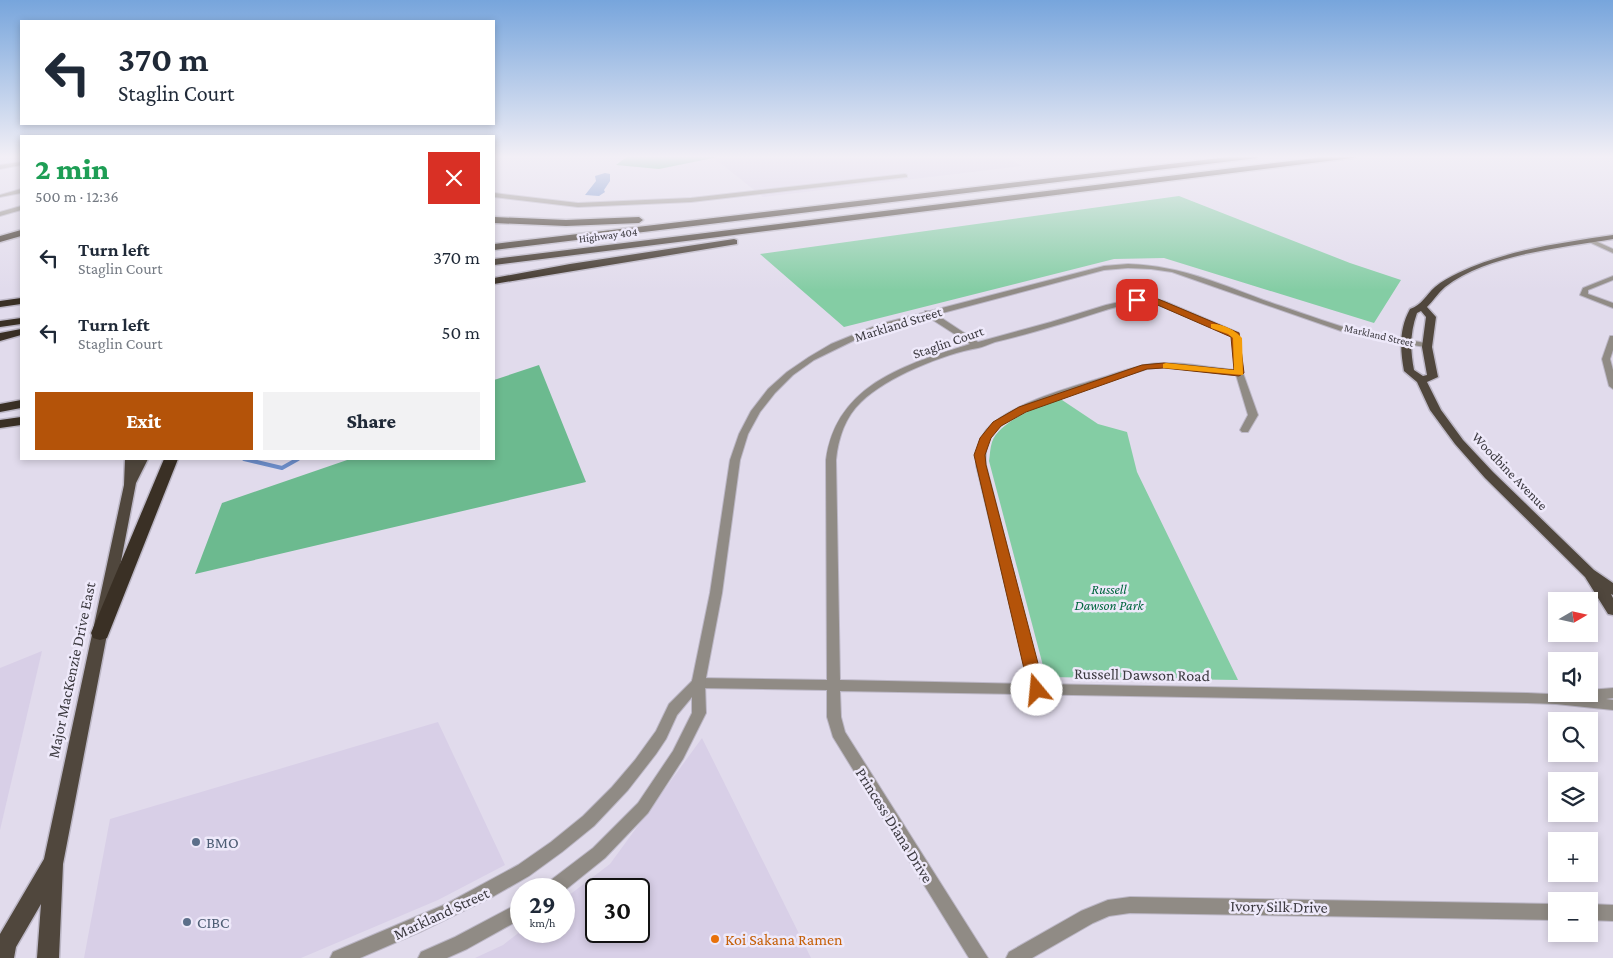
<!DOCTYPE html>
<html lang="en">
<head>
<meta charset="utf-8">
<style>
	:root { --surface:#fff; --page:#f2f2f3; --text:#1f2937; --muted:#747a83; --accent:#b45309 }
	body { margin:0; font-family:"Crimson Pro",serif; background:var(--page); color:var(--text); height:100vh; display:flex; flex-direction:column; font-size:19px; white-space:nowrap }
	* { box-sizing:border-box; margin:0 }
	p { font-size:16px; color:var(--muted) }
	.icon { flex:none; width:28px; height:28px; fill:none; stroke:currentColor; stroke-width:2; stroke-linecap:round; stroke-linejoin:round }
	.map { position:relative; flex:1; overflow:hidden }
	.details { position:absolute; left:20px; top:135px; width:475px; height:325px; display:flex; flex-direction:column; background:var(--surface); border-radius:0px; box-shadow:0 2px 8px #0003 }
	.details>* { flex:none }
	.hud { position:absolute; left:20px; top:20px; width:475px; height:105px; border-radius:0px; box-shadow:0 2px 8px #0003; background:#fff; color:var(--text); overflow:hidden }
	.needle { width:32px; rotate:81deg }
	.tools { position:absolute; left:1548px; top:592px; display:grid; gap:10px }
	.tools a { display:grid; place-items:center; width:50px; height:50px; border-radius:0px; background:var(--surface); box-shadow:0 2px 8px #0003; font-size:25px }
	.speed { position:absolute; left:510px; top:878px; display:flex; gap:10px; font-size:25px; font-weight:700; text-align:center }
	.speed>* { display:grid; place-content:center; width:65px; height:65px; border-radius:50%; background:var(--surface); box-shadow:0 2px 8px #0003; line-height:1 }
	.speed small { font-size:12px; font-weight:400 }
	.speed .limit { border:2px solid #111; border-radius:8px; background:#fff; color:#111 }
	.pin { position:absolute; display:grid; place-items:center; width:42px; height:42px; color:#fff; margin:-21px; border-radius:10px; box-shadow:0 2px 8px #0006 }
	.me { position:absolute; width:55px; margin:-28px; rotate:343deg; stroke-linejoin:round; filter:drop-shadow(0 0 4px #0008) }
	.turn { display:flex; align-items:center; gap:18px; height:105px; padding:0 15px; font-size:22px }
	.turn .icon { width:65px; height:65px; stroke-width:2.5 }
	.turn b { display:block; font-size:35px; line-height:42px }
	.round { display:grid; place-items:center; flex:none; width:52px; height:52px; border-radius:0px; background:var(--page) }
	.headline { display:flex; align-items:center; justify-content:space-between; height:85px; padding:0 15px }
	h1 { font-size:30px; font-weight:800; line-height:38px; color:#1e9e55 }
	.button { display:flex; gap:10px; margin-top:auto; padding:10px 15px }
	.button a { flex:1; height:58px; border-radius:0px; background:var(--accent); color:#fff; font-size:20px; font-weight:800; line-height:58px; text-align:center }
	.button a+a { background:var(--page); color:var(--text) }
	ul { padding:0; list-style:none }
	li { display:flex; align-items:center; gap:15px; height:75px; padding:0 15px }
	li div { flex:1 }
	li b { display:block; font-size:19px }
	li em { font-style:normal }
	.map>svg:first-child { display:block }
	.built { fill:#d8cfe7; fill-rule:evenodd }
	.green { fill:#84cda4 }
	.forest { fill:#6cba8f }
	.water { fill:#6d8ecb }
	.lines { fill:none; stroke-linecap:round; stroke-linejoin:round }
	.stream { stroke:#6d8ecb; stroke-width:4 }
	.minor-casing { stroke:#bcb7c6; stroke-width:2 }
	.tertiary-casing { stroke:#bcb7c6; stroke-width:2 }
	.primary-casing { stroke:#bcb7c6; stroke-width:3 }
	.motorway-casing { stroke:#bcb7c6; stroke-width:3 }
	.minor { fill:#908b85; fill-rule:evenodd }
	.tertiary { fill:#908b85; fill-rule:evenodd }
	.primary { fill:#50473d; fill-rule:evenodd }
	.motorway { fill:#3a3025; fill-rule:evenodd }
	.route { fill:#b45309; stroke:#753606 }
	.slow { fill:#f59e0b }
	.service-dot { fill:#5c6f8a; stroke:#eee9fa; stroke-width:2 }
	.food-dot { fill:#e8710a; stroke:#eee9fa; stroke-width:2 }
	.labels { text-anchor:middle; stroke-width:5; stroke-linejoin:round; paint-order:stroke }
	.far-street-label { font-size:11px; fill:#3b393f; stroke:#eee9fa }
	.street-label { font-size:14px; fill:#3b393f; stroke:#eee9fa }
	.park-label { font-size:14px; font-style:italic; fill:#01663e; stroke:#eee9fa }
	.near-street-label { font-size:16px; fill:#3b393f; stroke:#eee9fa }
	.near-service-label { font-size:16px; fill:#4e5e75; stroke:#eee9fa; text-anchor:start }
	.near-food-label { font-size:16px; fill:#c56008; stroke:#eee9fa; text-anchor:start }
</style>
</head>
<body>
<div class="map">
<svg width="1613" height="958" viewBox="0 0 1613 958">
	<rect width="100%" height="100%" fill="#e1dbec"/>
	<!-- built -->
	<g class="built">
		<path d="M723,156H869L884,159L1004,156L1022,166L763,197L714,158Z"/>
		<path d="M42,651L0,830V668Z"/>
		<path d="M438,722L505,865L438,900L301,958H84L110,819Z"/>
		<path d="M702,738L811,958H475L503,945L521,931H564V899L610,864ZM596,889H639V931H596Z"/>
	</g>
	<!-- green -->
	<g class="green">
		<path d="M1179,196L1350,263L1401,280L1374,323L1164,258L1114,259L844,327L760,254Z"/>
		<path d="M1059,398L1098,424L1127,432L1137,472L1238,680L1046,677L989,461C990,455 990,448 992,442C999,422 1040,405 1059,398Z"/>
	</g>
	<!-- forest -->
	<g class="forest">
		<path d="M628,156H723L659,169L616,165Z"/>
		<path d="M539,365L586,482L195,574L222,503L350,459H494V380Z"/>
	</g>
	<!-- water -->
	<path class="water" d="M605,173L610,174V181L604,190L605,192L599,196L585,195L596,181L595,176Z"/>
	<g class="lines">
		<!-- stream -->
		<path class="stream" d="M244,459L282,468L298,459"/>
		<!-- minor casing -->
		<g class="minor-casing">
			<g id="minor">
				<path d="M21,162V165L0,169V165Z"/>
				<path d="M905,174L907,175V177L691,202L578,207L494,197V193L578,203L691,198Z"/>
				<path d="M21,189V193L0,197V195Z"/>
				<path d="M21,206V210L0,216V212Z"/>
				<path d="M1591,239L1613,249V253L1589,242L1588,241Z"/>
				<path d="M1613,276V280L1588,290V294L1613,303V308L1580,295L1583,288Z"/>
				<path d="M1142,297L1164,301L1239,333L1243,373L1258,415L1248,432H1242L1240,430L1248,415L1236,375L1164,367L1147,369C1107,382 1021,402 994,432C986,441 985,454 986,465L1042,684L1527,693L1571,695L1572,694H1589V690L1613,688V698L1606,699L1613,700V710L1556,704L1527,703L840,691L841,717L845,732L988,958H969L833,737L827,717V690L698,688L693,687L691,683L693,679L698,678L827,680L826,460C836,384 907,364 970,344L925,315V311H931L978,342L1051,322L1106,305ZM1142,301L1159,305L1232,336L1235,370C1213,368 1184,362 1163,363C1143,363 1123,371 1104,377C1071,387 1009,404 987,429C978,440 976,452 976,465L1029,684L840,680L836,460C838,439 845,417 861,402C887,377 943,354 978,348C983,347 989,344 995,342C1015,337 1035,332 1054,326C1084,318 1112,306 1142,301Z"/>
				<path d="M1610,336H1613V350L1610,359L1613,370V389L1609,386L1602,359Z"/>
				<path d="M1130,897L1556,904V920L1130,913L1109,916L1093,923L1032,958H1006L1009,952L1081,911L1108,900Z"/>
				<path d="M1589,904L1613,905V921L1589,920Z"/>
			</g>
		</g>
		<!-- tertiary casing -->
		<g class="tertiary-casing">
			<g id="tertiary">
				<path d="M1128,264C1187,266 1227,288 1281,306C1308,315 1334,325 1361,332C1382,337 1404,339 1425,343L1429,345L1425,347L1376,339L1344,332L1172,272L1151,269L1128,268L1104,270L886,328L861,337L814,360L793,375L775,393L760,412L748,434L740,460L722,593L705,683L706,713L683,759L648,813L605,858L564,891V889H545L547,883L593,848L638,803L673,751L692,713V697L677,715L666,739L656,754L628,790L594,826L562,852L529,876L494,896L420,932L360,958H330L333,952L446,904L518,865L551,842L583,816L612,787L635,760L656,731L669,704L692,681L710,593L730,460L739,434L751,411L768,389L787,372L809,357L831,344L880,324L1104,266Z"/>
				<path d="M521,902V919L467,949L447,958H418L421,952L455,937Z"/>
			</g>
		</g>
		<!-- primary casing -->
		<g class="primary-casing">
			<g id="primary">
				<path d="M1613,235V239C1561,248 1488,254 1445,287C1438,293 1433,301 1427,307L1436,317L1432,347L1438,377L1427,382L1441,410L1463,440L1493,472L1594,570L1613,583V595L1611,594L1613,598V615L1608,614L1585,577L1485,478L1455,444L1430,410L1417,382L1404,371C1400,349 1399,329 1410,309C1422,305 1426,295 1435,287C1442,281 1450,277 1458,273C1506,250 1560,243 1613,235ZM1421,311L1426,317L1422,347L1427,375L1423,376L1414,370C1410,349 1410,333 1417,313Z"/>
				<path d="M125,459H148L136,483L63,864L59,958H37L41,904L16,947L14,958H0V934L44,859L124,485Z"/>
			</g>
		</g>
		<!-- motorway casing -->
		<g class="motorway-casing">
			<g id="motorway">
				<path d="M1237,156H1261L1257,158L494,250V244Z"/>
				<path d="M1332,156H1356L1352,158L494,265V259Z"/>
				<path d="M494,217L566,220L639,217L643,220L639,223L566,226L494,223Z"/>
				<path d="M21,230V236L0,242V236Z"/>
				<path d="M734,239L737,240V244L494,284V278L570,264Z"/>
				<path d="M21,298V304L0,307V301Z"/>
				<path d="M21,318V324L0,327V321Z"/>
				<path d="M21,329V335L0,341V333Z"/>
				<path d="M21,400V408L0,412V404Z"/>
				<path d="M21,417V425L0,428V420Z"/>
				<path d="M164,459H178L109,633L107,638L100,640L93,638L91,633Z"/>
			</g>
		</g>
		<!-- minor -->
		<use href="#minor" class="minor"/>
		<!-- tertiary -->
		<use href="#tertiary" class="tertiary"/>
		<!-- primary -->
		<use href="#primary" class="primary"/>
		<!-- motorway -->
		<use href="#motorway" class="motorway"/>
	</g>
	<!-- sky -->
	<linearGradient id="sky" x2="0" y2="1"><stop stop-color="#77a5dc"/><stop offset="0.54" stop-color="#f2eff6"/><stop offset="1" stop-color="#f2eff6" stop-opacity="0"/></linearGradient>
	<rect width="1613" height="290" fill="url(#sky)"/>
	<!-- route -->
	<path class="route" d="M1137,297L1158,299L1239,333L1244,373L1239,376L1164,368L1147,369L1026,412L1001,426L991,438L985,455L986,465L1045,690L1042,694L1037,696L1032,694L1029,690L974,455L980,438L993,422L1019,407L1142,365L1164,363L1234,370L1231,337L1153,303L1134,301L1133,300Z"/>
	<!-- slow -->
	<path class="slow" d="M1211,324C1222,323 1235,330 1242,338L1243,375L1163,368V364L1166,363L1234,370L1233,338L1228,334L1211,328Z"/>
	<!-- markers -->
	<g class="service-dot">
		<circle cx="196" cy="842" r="5"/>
		<circle cx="187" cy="922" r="5"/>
	</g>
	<circle class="food-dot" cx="715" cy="939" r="5"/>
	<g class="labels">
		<!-- far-street labels -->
		<g class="far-street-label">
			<text transform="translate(608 235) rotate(-7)" y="4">Highway 404</text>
			<text transform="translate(1379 335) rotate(13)" y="4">Markland Street</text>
		</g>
		<!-- street labels -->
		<g class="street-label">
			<text transform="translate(898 324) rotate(-17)" y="5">Markland Street</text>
			<text transform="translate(948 342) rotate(-19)" y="5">Staglin Court</text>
			<text transform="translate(1510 471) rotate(46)" y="5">Woodbine Avenue</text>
		</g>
		<!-- park labels -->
		<g class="park-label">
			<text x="1109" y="594">Russell<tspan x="1109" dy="16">Dawson Park</tspan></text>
		</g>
		<!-- near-street labels -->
		<g class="near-street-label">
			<text transform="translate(71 670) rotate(-78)" y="6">Major MacKenzie Drive East</text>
			<text transform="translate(1142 674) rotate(1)" y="6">Russell Dawson Road</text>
			<text transform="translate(895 825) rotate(58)" y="6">Princess Diana Drive</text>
			<text transform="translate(1279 906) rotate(1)" y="6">Ivory Silk Drive</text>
			<text transform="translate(441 913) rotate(-25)" y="6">Markland Street</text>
		</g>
		<!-- near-service labels -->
		<g class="near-service-label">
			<text x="206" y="848">BMO</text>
			<text x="197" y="928">CIBC</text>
		</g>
		<!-- near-food labels -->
		<g class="near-food-label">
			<text x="725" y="945">Koi Sakana Ramen</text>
		</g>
	</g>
</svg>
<div class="tools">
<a><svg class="needle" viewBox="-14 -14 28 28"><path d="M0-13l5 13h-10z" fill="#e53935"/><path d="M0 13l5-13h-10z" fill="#747a83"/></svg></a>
<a><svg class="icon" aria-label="sound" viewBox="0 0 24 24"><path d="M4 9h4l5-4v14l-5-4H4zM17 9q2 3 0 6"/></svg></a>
<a><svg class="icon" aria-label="search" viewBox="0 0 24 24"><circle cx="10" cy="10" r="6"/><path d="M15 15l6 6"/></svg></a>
<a><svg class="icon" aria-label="layers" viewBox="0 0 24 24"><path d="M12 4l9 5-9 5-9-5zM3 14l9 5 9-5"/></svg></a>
<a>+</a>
<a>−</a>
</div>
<div class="speed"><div>29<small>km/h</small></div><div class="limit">30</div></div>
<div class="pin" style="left:1137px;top:300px;background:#d93025"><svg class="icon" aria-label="arrive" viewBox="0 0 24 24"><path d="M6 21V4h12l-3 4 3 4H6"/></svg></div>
<svg class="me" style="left:1037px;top:690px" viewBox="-20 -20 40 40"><circle r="19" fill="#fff"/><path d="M0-13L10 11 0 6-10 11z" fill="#b45309"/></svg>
<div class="hud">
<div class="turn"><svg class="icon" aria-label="left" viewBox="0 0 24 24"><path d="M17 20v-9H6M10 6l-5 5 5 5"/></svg><div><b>370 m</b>Staglin Court</div></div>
</div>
<section class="details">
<div class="headline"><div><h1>2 min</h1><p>500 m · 12:36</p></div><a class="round" style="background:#d93025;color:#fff"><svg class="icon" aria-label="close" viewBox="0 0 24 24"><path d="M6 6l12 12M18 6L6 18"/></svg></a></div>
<ul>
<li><svg class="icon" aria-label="left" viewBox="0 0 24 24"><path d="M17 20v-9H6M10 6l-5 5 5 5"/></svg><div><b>Turn left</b><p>Staglin Court</p></div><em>370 m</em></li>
<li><svg class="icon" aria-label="left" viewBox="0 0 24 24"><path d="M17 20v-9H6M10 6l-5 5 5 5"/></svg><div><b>Turn left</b><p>Staglin Court</p></div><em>50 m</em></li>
</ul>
<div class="button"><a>Exit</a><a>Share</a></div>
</section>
</div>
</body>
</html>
